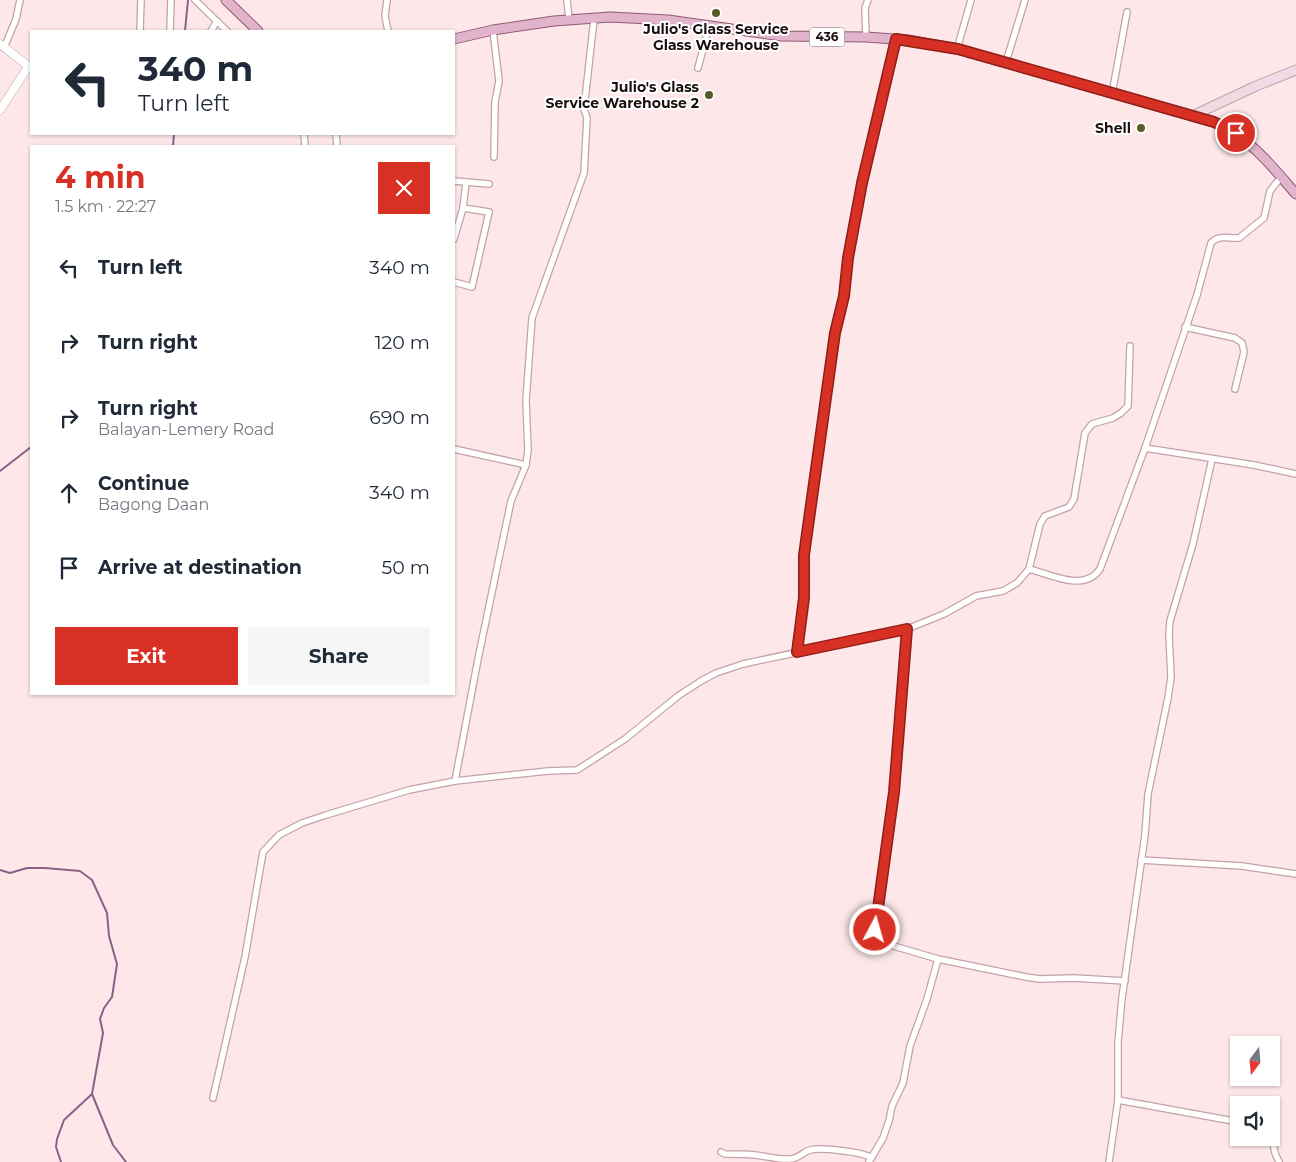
<!DOCTYPE html>
<html lang="en">
<head>
<meta charset="utf-8">
<style>
	:root { --surface:#fff; --page:#f6f6f7; --text:#1f2937; --muted:#747a83; --accent:#d93025 }
	body { margin:0; font-family:Montserrat,sans-serif; background:var(--page); color:var(--text); height:100vh; display:flex; flex-direction:column; font-size:19px; white-space:nowrap }
	* { box-sizing:border-box; margin:0 }
	p { font-size:16px; color:var(--muted) }
	.icon { flex:none; width:28px; height:28px; fill:none; stroke:currentColor; stroke-width:2; stroke-linecap:round; stroke-linejoin:round }
	.map { position:relative; flex:1; overflow:hidden }
	.drawer { position:absolute; left:30px; top:145px; width:425px; height:550px; display:flex; flex-direction:column; background:var(--surface); border-radius:0px; box-shadow:0 1px 4px #0004 }
	.drawer>* { flex:none }
	.guide { position:absolute; left:30px; top:30px; width:425px; height:105px; border-radius:0px; box-shadow:0 1px 4px #0004; background:#fff; color:var(--text); overflow:hidden }
	.needle { width:32px; rotate:196deg }
	.tools { position:absolute; left:1230px; top:1036px; display:grid; gap:10px }
	.tools a { display:grid; place-items:center; width:50px; height:50px; border-radius:0px; background:var(--surface); box-shadow:0 1px 4px #0004; font-size:25px }
	.pin { position:absolute; display:grid; place-items:center; width:42px; height:42px; color:#fff; margin:-21px; border:2px solid #fff; border-radius:50%; box-shadow:0 1px 5px #0007 }
	.me { position:absolute; width:55px; margin:-28px; rotate:6deg; stroke-linejoin:round; filter:drop-shadow(0 0 4px #0008) }
	.turn { display:flex; align-items:center; gap:18px; height:105px; padding:0 25px; font-size:22px }
	.turn .icon { width:65px; height:65px; stroke-width:2.5 }
	.turn b { display:block; font-size:35px; line-height:42px }
	.round { display:grid; place-items:center; flex:none; width:52px; height:52px; border-radius:0px; background:var(--page) }
	.headline { display:flex; align-items:center; justify-content:space-between; height:85px; padding:0 25px }
	h1 { font-size:30px; font-weight:700; line-height:38px; color:var(--accent) }
	.action { display:flex; gap:10px; margin-top:auto; padding:10px 25px }
	.action a { flex:1; height:58px; border-radius:0px; background:var(--accent); color:#fff; font-size:20px; font-weight:700; line-height:58px; text-align:center }
	.action a+a { background:var(--page); color:var(--text) }
	ul { padding:0; list-style:none }
	li { display:flex; align-items:center; gap:15px; height:75px; padding:0 25px }
	li div { flex:1 }
	li b { display:block; font-size:19px }
	li em { font-style:normal }
	.map>svg:first-child { display:block }
	.lines { fill:none; stroke-linecap:round; stroke-linejoin:round }
	.stream { stroke:#8b6286; stroke-width:2 }
	.minor-casing { stroke:#c4a2a6; stroke-width:8 }
	.tertiary-casing { stroke:#c4a2a6; stroke-width:9 }
	.secondary-casing { stroke:#c4a2a6; stroke-width:11 }
	.primary-casing { stroke:#8f5a73; stroke-width:11 }
	.minor { stroke:#fff; stroke-width:5.5 }
	.tertiary { stroke:#fff; stroke-width:8 }
	.secondary { stroke:#f0dae5; stroke-width:9 }
	.primary { stroke:#e1b4cb; stroke-width:9 }
	.route-casing { stroke:#8d1f18; stroke-width:12 }
	.route { stroke:#d93025; stroke-width:9 }
	.poi-dot { fill:#585b28; stroke:#fff; stroke-width:2 }
	.labels { text-anchor:middle; stroke-width:4; stroke-linejoin:round; paint-order:stroke }
	.shield { fill:#fff; stroke:#5f5758; stroke-width:1 }
	.shield-label { font-size:12px; font-weight:bold; fill:#1b0f10 }
	.poi-label { font-size:14px; font-weight:bold; fill:#1b0f10; stroke:#fff; text-anchor:end }
</style>
</head>
<body>
<div class="map">
<svg width="1296" height="1162" viewBox="0 0 1296 1162">
	<rect width="100%" height="100%" fill="#fde7e9"/>
	<g class="lines">
		<!-- stream -->
		<g class="stream">
			<path d="M185,31L188,0"/>
			<path d="M173,146L174,134"/>
			<path d="M0,471L31,447"/>
			<path d="M0,870L10,873L27,868H45L80,871L92,880L107,913L109,936L117,964L112,997L104,1008L100,1019L103,1033L92,1094L64,1120L57,1139L56,1147L61,1162"/>
			<path d="M92,1094L113,1145L126,1162"/>
		</g>
		<!-- minor casing -->
		<g class="minor-casing">
			<g id="minor">
				<path d="M195,0L227,31"/>
				<path d="M387,0L385,16L388,31"/>
				<path d="M567,0L569,20"/>
				<path d="M493,30L499,81L495,102L494,157"/>
				<path d="M140,31L141,0"/>
				<path d="M170,31L171,0"/>
				<path d="M211,31L217,21"/>
				<path d="M866,37L865,8L868,0"/>
				<path d="M4,48L16,19L20,0"/>
				<path d="M957,49L971,0"/>
				<path d="M1006,62L1025,0"/>
				<path d="M698,68L709,26"/>
				<path d="M1112,94L1127,12"/>
				<path d="M304,134L305,146"/>
				<path d="M336,134L337,146"/>
				<path d="M454,181L489,184"/>
				<path d="M454,239L463,208L466,182"/>
				<path d="M454,282L472,287L489,212L463,208"/>
				<path d="M1185,327L1235,338L1242,343L1244,352L1235,389"/>
				<path d="M1145,448L1254,465L1296,474"/>
				<path d="M454,449L526,465"/>
				<path d="M1029,569C1050,574 1084,593 1100,569L1145,448L1197,295L1211,243C1219,234 1229,239 1239,238L1264,218L1270,191L1281,177"/>
				<path d="M907,629L894,791L888,842L875,920V930L876,938L880,942L938,959L1026,977L1040,979L1074,978L1125,981"/>
				<path d="M797,653L804,598V555L835,333L844,296L849,258L862,183L897,39"/>
				<path d="M455,781L478,659L511,501L526,465L528,450L526,401L532,318L584,173L587,118L584,109L594,19"/>
				<path d="M1141,860L1242,866L1296,874"/>
				<path d="M213,1098L245,957L263,852L279,835L302,823L326,815L409,790L455,781L548,771L577,770L625,739L678,696L701,681L716,673L743,664L907,629L944,614L976,596L1003,591L1017,583L1029,569L1040,524L1045,516L1069,507L1074,499L1085,433L1092,424L1113,418L1121,413L1128,406L1130,346"/>
				<path d="M1118,1100L1239,1122"/>
				<path d="M1271,1133L1275,1153L1279,1162"/>
				<path d="M721,1152L725,1154C735,1154 745,1154 755,1155C766,1156 779,1160 790,1159C798,1159 803,1152 810,1150C820,1147 861,1152 870,1157"/>
				<path d="M869,1162L883,1138L889,1121L892,1106L903,1083L910,1046L927,999L938,959"/>
				<path d="M1109,1162L1118,1100V1042L1122,998L1145,835L1148,794L1168,698L1171,677L1169,634L1170,621L1193,544L1212,459"/>
			</g>
		</g>
		<!-- tertiary casing -->
		<g class="tertiary-casing">
			<g id="tertiary">
				<path d="M0,44L31,68"/>
				<path d="M0,110L28,67"/>
			</g>
		</g>
		<!-- secondary casing -->
		<g class="secondary-casing">
			<path id="secondary" d="M1192,116L1256,86L1296,70"/>
		</g>
		<!-- primary casing -->
		<g class="primary-casing">
			<g id="primary">
				<path d="M226,0L258,31"/>
				<path d="M454,39L493,30L554,21L610,17L668,20L782,36L866,37L908,40L957,49L1214,122C1252,140 1269,163 1296,194"/>
			</g>
		</g>
		<!-- minor -->
		<use href="#minor" class="minor"/>
		<!-- tertiary -->
		<use href="#tertiary" class="tertiary"/>
		<!-- secondary -->
		<use href="#secondary" class="secondary"/>
		<!-- primary -->
		<use href="#primary" class="primary"/>
	</g>
	<g class="lines">
		<!-- route casing -->
		<g class="route-casing">
			<path id="route" d="M875,930L894,792L907,629L797,652L804,598V555L835,333L844,296L848,258L862,183L896,39L958,49L1214,122L1236,133"/>
		</g>
		<!-- route -->
		<use href="#route" class="route"/>
	</g>
	<!-- markers -->
	<g class="poi-dot">
		<circle cx="716" cy="13" r="5"/>
		<circle cx="709" cy="95" r="5"/>
		<circle cx="1141" cy="128" r="5"/>
	</g>
	<g class="labels">
		<!-- shield labels -->
		<rect class="shield" x="809.5" y="27.5" width="35" height="19" rx="4"/>
		<g class="shield-label">
			<text x="827" y="41">436</text>
		</g>
		<!-- poi labels -->
		<g class="poi-label">
			<text x="716" y="34" text-anchor="middle">Julio's Glass Service<tspan x="716" dy="16">Glass Warehouse</tspan></text>
			<text x="699" y="92">Julio's Glass<tspan x="699" dy="16">Service Warehouse 2</tspan></text>
			<text x="1131" y="133">Shell</text>
		</g>
	</g>
</svg>
<div class="tools">
<a><svg class="needle" viewBox="-14 -14 28 28"><path d="M0-13l5 13h-10z" fill="#e53935"/><path d="M0 13l5-13h-10z" fill="#747a83"/></svg></a>
<a><svg class="icon" aria-label="sound" viewBox="0 0 24 24"><path d="M4 9h4l5-4v14l-5-4H4zM17 9q2 3 0 6"/></svg></a>
</div>
<div class="pin" style="left:1236px;top:133px;background:#d93025"><svg class="icon" aria-label="arrive" viewBox="0 0 24 24"><path d="M6 21V4h12l-3 4 3 4H6"/></svg></div>
<svg class="me" style="left:875px;top:930px" viewBox="-20 -20 40 40"><circle r="17" fill="#d93025" stroke="#fff" stroke-width="3"/><path d="M0-11L8 9 0 5-8 9z" fill="#fff"/></svg>
<div class="guide">
<div class="turn"><svg class="icon" aria-label="left" viewBox="0 0 24 24"><path d="M17 20v-9H6M10 6l-5 5 5 5"/></svg><div><b>340 m</b>Turn left</div></div>
</div>
<section class="drawer">
<div class="headline"><div><h1>4 min</h1><p>1.5 km · 22:27</p></div><a class="round" style="background:#d93025;color:#fff"><svg class="icon" aria-label="close" viewBox="0 0 24 24"><path d="M6 6l12 12M18 6L6 18"/></svg></a></div>
<ul>
<li><svg class="icon" aria-label="left" viewBox="0 0 24 24"><path d="M17 20v-9H6M10 6l-5 5 5 5"/></svg><div><b>Turn left</b></div><em>340 m</em></li>
<li><svg class="icon" aria-label="right" viewBox="0 0 24 24"><path d="M7 20v-9h11M14 6l5 5-5 5"/></svg><div><b>Turn right</b></div><em>120 m</em></li>
<li><svg class="icon" aria-label="right" viewBox="0 0 24 24"><path d="M7 20v-9h11M14 6l5 5-5 5"/></svg><div><b>Turn right</b><p>Balayan-Lemery Road</p></div><em>690 m</em></li>
<li><svg class="icon" aria-label="ahead" viewBox="0 0 24 24"><path d="M12 20V5M6 11l6-6 6 6"/></svg><div><b>Continue</b><p>Bagong Daan</p></div><em>340 m</em></li>
<li><svg class="icon" aria-label="arrive" viewBox="0 0 24 24"><path d="M6 21V4h12l-3 4 3 4H6"/></svg><div><b>Arrive at destination</b></div><em>50 m</em></li>
</ul>
<div class="action"><a>Exit</a><a>Share</a></div>
</section>
</div>
</body>
</html>
